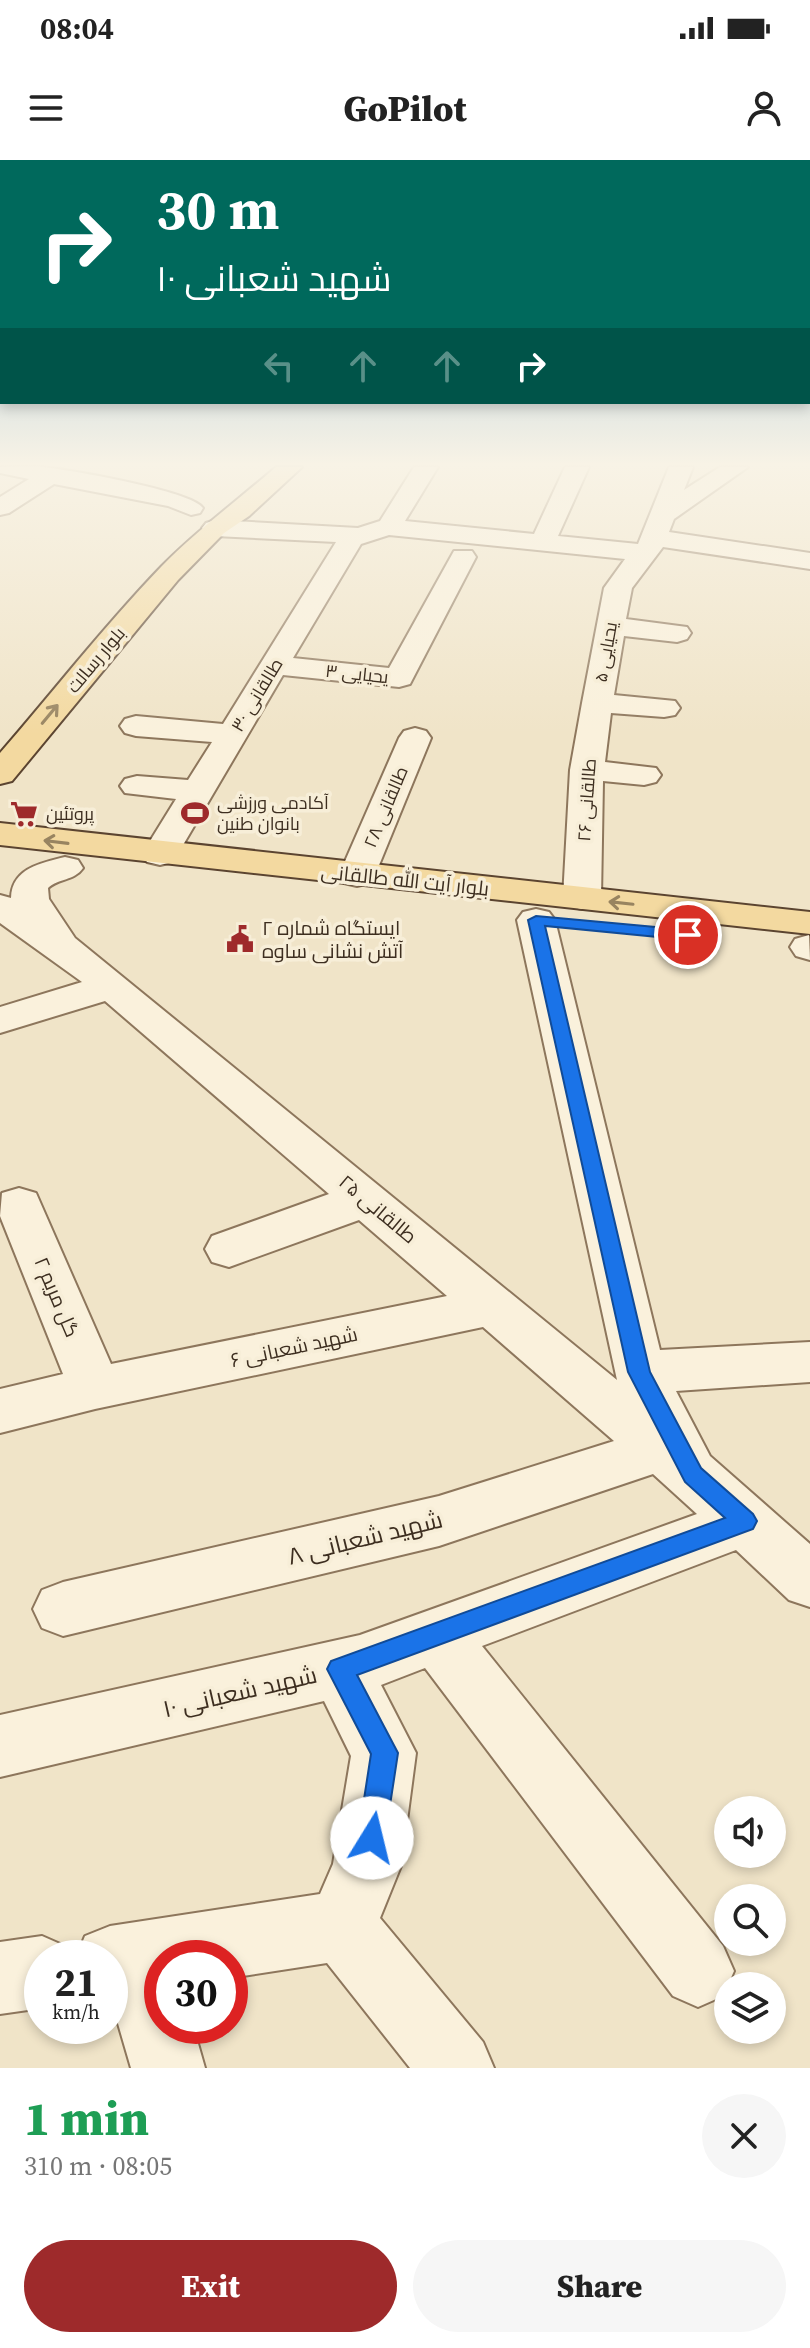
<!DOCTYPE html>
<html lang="en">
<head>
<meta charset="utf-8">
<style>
	:root { --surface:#fff; --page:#f6f6f6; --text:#222; --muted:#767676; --accent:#9e2a2b }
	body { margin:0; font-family:"Source Serif 4",Cairo,serif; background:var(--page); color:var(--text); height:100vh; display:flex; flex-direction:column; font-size:30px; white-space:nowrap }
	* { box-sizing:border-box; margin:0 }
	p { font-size:26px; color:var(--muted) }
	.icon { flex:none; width:44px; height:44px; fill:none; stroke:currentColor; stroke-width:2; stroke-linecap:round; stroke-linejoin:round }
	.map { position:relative; height:1908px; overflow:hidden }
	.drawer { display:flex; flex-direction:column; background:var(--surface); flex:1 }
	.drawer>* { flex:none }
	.top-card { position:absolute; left:0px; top:0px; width:810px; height:244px; box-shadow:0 4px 12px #0003; background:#00695c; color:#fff; overflow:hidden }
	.controls { position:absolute; left:714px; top:1636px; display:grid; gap:16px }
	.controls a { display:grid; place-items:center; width:72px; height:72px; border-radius:50%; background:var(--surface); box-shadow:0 4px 12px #0003; font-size:40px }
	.speed { position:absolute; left:24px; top:1780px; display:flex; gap:16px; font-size:40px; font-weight:700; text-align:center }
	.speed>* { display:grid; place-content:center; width:104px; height:104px; border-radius:50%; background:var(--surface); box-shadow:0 4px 12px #0003; line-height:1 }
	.speed small { font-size:20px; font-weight:400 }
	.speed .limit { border:12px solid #d22; background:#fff; color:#111 }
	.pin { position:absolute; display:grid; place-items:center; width:68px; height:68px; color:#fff; margin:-34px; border:4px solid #fff; border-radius:50%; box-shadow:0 2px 8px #0007 }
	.me { position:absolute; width:88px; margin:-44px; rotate:9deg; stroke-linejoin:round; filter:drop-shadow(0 0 6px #0008) }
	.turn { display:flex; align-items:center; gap:28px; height:168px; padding:0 24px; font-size:36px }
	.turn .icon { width:104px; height:104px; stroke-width:2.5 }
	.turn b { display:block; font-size:56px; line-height:68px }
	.lanes { display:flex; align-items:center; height:76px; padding:0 24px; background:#0003; justify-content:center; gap:40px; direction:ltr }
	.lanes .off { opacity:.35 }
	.round { display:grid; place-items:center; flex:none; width:84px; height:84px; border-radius:42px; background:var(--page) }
	.overview { display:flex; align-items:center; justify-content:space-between; height:136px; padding:0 24px }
	h1 { font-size:48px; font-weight:800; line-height:60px; color:#1e9e55 }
	.button { display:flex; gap:16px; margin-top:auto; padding:16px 24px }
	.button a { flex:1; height:92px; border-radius:48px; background:var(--accent); color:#fff; font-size:32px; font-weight:800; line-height:92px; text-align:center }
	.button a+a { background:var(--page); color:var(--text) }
	.status { display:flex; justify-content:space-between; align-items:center; height:56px; padding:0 40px; background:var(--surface); direction:ltr }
	.status svg { height:22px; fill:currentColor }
	header { display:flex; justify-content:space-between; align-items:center; height:104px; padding:0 24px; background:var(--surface); font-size:36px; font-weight:800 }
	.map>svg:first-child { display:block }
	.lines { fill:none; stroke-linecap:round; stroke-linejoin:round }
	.minor-casing { stroke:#8d765c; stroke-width:4 }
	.major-casing { stroke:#5b4430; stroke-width:4 }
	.minor { fill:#faf1dc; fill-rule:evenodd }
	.major { fill:#f3d9a0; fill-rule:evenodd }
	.oneway { stroke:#988460 }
	.route { fill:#1a73e8; stroke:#114b97; stroke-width:2 }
	.labels { text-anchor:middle; stroke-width:7; stroke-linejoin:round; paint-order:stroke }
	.far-street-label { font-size:18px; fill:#3d2e20; stroke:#f7eed8 }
	.far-poi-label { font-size:18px; fill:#3d2e20; stroke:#f7eed8; text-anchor:start }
	.street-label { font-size:20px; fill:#3d2e20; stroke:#f7eed8 }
	.poi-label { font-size:20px; fill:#3d2e20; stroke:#f7eed8; text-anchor:start }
	.near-street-label { font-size:24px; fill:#3d2e20; stroke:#f7eed8 }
</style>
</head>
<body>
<div class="status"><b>08:04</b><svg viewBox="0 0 49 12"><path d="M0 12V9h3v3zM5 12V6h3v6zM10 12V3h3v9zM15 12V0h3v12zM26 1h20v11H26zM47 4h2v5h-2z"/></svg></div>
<header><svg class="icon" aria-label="menu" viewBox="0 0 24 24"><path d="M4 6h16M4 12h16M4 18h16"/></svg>GoPilot<svg class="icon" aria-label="person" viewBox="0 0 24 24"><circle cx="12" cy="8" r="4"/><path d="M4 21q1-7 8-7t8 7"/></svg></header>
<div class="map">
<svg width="810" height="1908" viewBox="0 0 810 1908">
	<rect width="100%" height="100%" fill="#f0e4c8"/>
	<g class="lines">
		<!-- minor casing -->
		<g class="minor-casing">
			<g id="minor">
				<path d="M0,307C14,307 29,306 43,307C70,310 192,331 203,348L200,353L191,355L168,346L54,324L9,353L0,355V337L29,319L0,313Z"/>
				<path d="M414,307H438L405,361L534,374L565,307H589L558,376L638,384L669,307H693L684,330L720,307H748L674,359L669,372L810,393V409L663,387L632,428L626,459L687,467L691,473L687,479L677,482L624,476L614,535L675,541L680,548L675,555L664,557L611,553L605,602L656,608L661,615L656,622L644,625L603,621L601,738L595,746L582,749L569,746L563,738L570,610L582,543L604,428L625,399L389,375L361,384L293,498L389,508L454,391H472L476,397L410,524L399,527L283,515L173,702L160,705L147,702L142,694L176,639L125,633L120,626L125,619L137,616L188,620L212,582L136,576L125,573L120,566L125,559L136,556L223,564L336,382L215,376L206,373L202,368L206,363L215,360L358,368L380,361Z"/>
				<path d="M415,568L426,571L431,578L375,715L370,723L357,726L344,723L339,715L399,578L404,571Z"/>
				<path d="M65,697L78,700L83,708C74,721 59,718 48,728L49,739L75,778L617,1220L517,760L523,752L536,749L549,752L555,760L660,1190L810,1182V1222L676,1231L710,1296L810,1384V1447L789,1440L736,1390L482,1486L723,1786L734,1811L723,1836L698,1847L673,1836L425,1508L381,1525L416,1593L401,1706L380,1758L483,1882L494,1908H410L327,1803L230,1818V1798H162V1866H193L205,1908H131L110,1836V1798H76L85,1776L110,1766L320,1734L333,1704L351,1596L324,1541L0,1617V1555L360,1475L697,1354L653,1314L439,1386L63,1476L42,1468L33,1449L42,1430L63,1422L439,1336L614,1281L483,1167L95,1249L0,1273V1229L63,1214L0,1056L2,1033L19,1028L36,1033L111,1204L447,1136L359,1060L229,1107L212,1102L205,1089L212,1076L329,1034L105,841L0,873V847L82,822L0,763V735L11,738C12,708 41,703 65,697Z"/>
				<path d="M809,775L810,800L796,796L790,787L795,779Z"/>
				<path d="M42,1776L67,1787L72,1798H42V1848L0,1854V1782Z"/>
			</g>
		</g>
		<!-- major casing -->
		<g class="major-casing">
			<g id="major">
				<path d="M276,307H302L249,356L224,373L178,420L12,621L0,624V593C53,532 104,466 161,407C197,370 237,341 276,307Z"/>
				<path d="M0,663L810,752V774L0,685Z"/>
			</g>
		</g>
		<!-- minor -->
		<use href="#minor" class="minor"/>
		<!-- major -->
		<use href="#major" class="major"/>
	</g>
	<!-- one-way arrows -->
	<defs><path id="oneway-shaft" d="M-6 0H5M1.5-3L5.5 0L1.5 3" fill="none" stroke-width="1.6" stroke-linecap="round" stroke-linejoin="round" transform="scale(2)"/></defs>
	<g class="oneway">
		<use href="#oneway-shaft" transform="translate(50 554) rotate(-50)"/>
		<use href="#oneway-shaft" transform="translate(56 682) rotate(-173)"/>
		<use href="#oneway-shaft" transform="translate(621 743) rotate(-174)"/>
	</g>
	<!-- sky -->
	<linearGradient id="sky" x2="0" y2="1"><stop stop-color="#8fbad6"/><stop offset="0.53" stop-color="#f8f3e6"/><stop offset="1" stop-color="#f8f3e6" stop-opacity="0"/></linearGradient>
	<rect width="810" height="574" fill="url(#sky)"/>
	<!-- route -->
	<path class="route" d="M536,756L688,770L696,775L688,780L545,766L650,1212L701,1308L753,1354L757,1361L753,1369L357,1515L398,1593L385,1678L381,1687L372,1691L362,1687L358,1678L371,1594L327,1509L331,1501L725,1358L685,1322L628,1212L528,760Z"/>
	<!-- icons -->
	<defs>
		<g id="stadium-bare" transform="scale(2.16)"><path d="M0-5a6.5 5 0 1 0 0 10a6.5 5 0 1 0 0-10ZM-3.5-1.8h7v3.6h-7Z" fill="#9e2a2b" stroke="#f7eed8" stroke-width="2.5" paint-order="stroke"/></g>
		<g id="supermarket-bare" transform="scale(2.16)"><path d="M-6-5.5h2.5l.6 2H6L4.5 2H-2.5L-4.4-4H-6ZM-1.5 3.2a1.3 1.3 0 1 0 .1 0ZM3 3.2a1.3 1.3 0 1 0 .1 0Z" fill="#9e2a2b" stroke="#f7eed8" stroke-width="2.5" paint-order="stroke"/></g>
		<g id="civic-bare" transform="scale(2.16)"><path d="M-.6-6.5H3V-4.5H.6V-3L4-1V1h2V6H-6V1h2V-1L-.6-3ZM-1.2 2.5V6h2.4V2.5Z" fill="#9e2a2b" stroke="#f7eed8" stroke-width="2.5" paint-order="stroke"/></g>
	</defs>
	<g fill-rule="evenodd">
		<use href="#stadium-bare" x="195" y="653"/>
		<use href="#supermarket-bare" x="24" y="654"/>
		<use href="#civic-bare" x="240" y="779"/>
	</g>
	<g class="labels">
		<!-- far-street labels -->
		<g class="far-street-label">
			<text transform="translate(606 492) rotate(-80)" y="6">یحیایی ۵</text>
			<text transform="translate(96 500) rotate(-50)" y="6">بلوار رسالت</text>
			<text transform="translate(357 514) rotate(6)" y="6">یحیایی ۳</text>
			<text transform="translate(257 535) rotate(-59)" y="6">طالقانی ۳۰</text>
			<text transform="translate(587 640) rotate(-86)" y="6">طالقانی ۲۶</text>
			<text transform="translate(386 647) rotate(-67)" y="6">طالقانی ۲۸</text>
		</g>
		<!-- far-poi labels -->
		<g class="far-poi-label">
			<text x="217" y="649">آکادمی ورزشی<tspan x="217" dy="21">بانوان طنین</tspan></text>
			<text x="46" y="660">پروتئین</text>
		</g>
		<!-- street labels -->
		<g class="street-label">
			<text transform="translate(405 720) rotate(6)" y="7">بلوار آیت الله طالقانی</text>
			<text transform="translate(378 1049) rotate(40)" y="7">طالقانی ۲۵</text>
			<text transform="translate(57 1137) rotate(67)" y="7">گل مریم ۲</text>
			<text transform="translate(294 1187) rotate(-12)" y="7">شهید شعبانی ۶</text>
		</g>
		<!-- poi labels -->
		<g class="poi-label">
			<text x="262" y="775">ایستگاه شماره ۲<tspan x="262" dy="23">آتش نشانی ساوه</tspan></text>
		</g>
		<!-- near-street labels -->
		<g class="near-street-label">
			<text transform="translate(365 1378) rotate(-14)" y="8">شهید شعبانی ۸</text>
			<text transform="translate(240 1532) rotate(-13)" y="8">شهید شعبانی ۱۰</text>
		</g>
	</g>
</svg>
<div class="controls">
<a><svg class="icon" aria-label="sound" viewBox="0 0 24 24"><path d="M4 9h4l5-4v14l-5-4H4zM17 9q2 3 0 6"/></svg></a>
<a><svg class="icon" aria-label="search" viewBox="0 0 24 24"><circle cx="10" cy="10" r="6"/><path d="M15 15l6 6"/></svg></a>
<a><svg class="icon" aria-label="layers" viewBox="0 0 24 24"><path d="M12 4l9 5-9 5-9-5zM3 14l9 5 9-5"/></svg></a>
</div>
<div class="speed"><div>21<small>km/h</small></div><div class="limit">30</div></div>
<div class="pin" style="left:688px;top:775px;background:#d93025"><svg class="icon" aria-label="arrive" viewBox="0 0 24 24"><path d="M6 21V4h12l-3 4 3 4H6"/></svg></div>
<svg class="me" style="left:372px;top:1678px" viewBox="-20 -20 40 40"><circle r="19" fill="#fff"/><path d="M0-13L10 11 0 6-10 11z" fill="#1a73e8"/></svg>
<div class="top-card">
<div class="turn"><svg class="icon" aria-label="right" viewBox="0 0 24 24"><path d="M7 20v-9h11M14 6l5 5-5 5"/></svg><div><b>30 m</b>شهید شعبانی ۱۰</div></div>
<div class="lanes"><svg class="icon off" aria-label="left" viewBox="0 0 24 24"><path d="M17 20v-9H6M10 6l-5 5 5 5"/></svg><svg class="icon off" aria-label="ahead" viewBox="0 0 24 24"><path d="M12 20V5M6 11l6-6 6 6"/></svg><svg class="icon off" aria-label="ahead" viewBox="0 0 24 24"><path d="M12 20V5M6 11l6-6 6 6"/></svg><svg class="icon" aria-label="right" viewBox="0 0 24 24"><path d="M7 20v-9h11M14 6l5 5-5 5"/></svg></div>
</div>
</div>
<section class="drawer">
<div class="overview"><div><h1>1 min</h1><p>310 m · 08:05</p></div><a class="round"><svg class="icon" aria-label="close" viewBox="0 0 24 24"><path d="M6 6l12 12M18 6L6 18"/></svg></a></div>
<div class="button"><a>Exit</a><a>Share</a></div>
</section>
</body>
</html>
